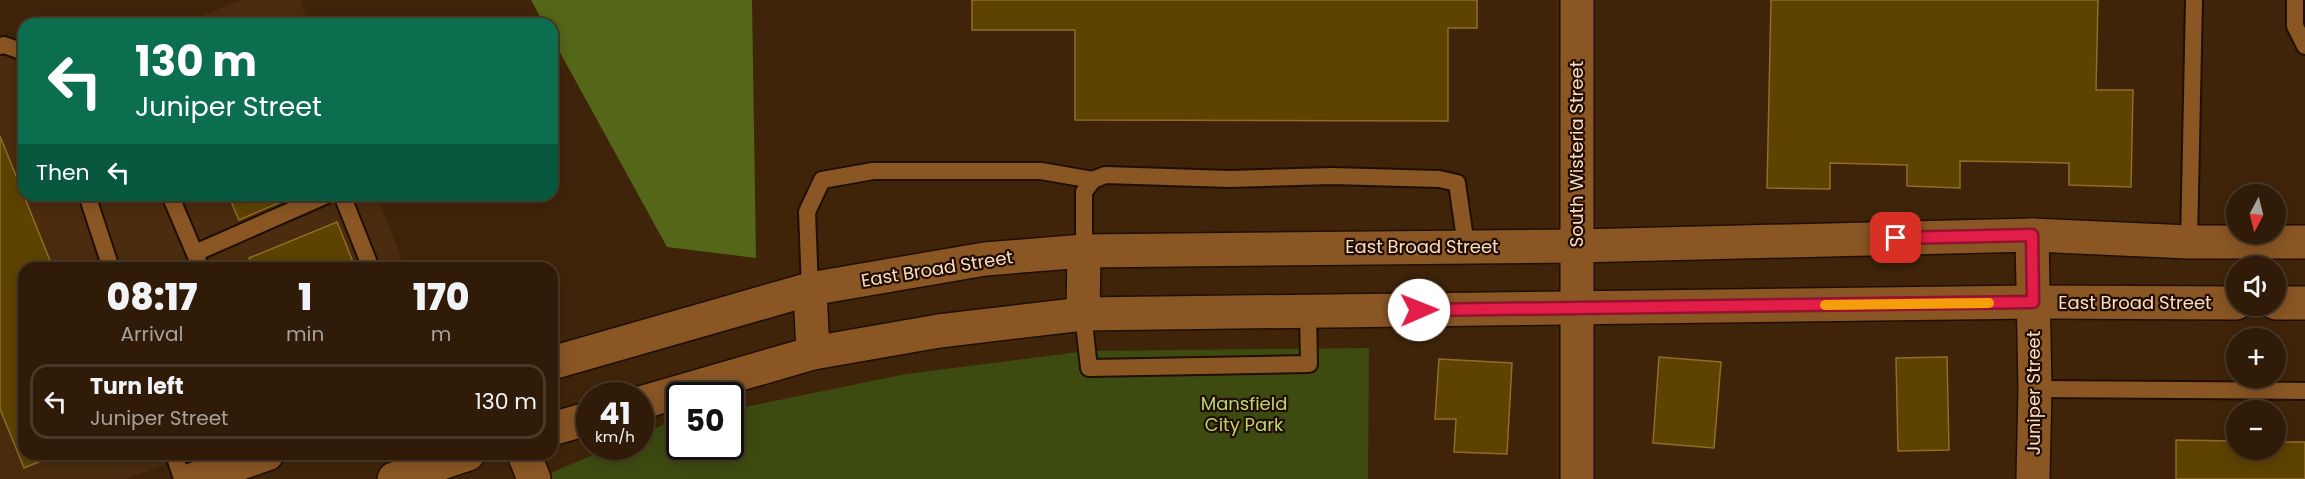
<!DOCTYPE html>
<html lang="en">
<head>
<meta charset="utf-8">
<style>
	:root { --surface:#2f1b07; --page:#3b2815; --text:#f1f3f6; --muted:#a7a19b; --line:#4a3928 }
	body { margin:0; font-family:Poppins,sans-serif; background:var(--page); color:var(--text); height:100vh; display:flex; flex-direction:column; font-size:22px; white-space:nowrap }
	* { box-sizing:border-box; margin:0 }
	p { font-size:20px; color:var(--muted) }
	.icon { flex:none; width:33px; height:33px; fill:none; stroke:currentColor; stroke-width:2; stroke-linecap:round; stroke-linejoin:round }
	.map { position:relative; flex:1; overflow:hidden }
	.details { position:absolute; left:18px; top:262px; width:540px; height:198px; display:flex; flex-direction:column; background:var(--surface); border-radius:18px; box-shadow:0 3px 15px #0003,0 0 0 2px var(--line) }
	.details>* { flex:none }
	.guide { position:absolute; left:18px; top:18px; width:540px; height:183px; border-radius:18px; box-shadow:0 3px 15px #0003,0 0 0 2px var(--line); background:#0b6e4f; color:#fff; overflow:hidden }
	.needle { width:39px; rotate:187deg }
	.controls { position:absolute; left:2226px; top:184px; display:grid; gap:12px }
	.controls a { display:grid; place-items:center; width:60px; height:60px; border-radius:50%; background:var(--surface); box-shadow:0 3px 15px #0003,0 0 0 2px var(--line); font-size:30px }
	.speed { position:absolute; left:576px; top:382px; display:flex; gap:12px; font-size:30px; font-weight:700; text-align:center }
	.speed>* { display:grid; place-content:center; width:78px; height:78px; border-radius:50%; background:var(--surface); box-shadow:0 3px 15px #0003,0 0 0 2px var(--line); line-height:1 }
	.speed small { font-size:15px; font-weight:400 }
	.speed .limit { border:3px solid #111; border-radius:9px; background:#fff; color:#111 }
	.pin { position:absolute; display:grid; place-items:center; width:51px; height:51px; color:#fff; margin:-26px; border-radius:12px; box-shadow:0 3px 9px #0006 }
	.me { position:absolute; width:66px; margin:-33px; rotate:89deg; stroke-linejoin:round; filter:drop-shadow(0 0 4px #0008) }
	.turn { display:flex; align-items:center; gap:21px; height:126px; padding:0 18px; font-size:27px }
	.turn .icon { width:78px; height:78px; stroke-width:2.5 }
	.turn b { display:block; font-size:42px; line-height:51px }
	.then { display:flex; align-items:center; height:57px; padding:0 18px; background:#0003; gap:12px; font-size:22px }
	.eta { display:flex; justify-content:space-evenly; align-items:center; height:102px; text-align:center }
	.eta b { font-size:36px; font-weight:800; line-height:42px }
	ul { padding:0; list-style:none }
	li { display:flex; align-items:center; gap:18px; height:75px; margin:0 12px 9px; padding:0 6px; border:3px solid var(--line); border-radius:18px }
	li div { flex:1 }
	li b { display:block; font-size:22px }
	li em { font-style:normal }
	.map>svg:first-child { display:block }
	.built { fill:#4b2c0e }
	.green { fill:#3d4b11 }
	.forest { fill:#546618 }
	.building { fill:#5e4200; stroke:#8f6d29; stroke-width:1.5 }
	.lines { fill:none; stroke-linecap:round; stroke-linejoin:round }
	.lane-casing { stroke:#1f0f02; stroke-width:20 }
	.street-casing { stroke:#1f0f02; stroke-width:36 }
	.secondary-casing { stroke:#1f0f02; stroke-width:36 }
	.lane { stroke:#8a5624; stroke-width:16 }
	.street { stroke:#8a5624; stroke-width:33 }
	.secondary { stroke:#8a5624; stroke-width:33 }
	.route-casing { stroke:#92132f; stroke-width:15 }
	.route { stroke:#e11d48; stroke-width:10 }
	.slow { stroke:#f59e0b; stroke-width:10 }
	.labels { text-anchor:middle; stroke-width:4.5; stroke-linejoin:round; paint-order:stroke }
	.street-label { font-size:18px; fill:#fbddc4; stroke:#220e00 }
	.park-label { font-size:18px; fill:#bbd670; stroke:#220e00 }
</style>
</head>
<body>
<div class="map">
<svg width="2305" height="479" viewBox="0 0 2305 479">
	<rect width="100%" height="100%" fill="#3f2409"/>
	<!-- built -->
	<g class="built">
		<path d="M241,0H300L309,24H181Z"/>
		<path d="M24,38V195H377L405,268H24V454L196,455L125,479H0V47Z"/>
	</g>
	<!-- green -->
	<path class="green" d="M1369,348L1368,479H544L555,471L612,447H640L641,435L665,424L679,421L680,447H730L731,410L906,374L1087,351Z"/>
	<!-- forest -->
	<path class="forest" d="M531,0H752L756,258L667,247L552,38V24H544Z"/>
	<!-- building -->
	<g class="building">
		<path d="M972,0H1477V28H1448V121L1075,120V30H972Z"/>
		<path d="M1771,0H2098L2096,90H2133L2131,187L2069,185V163L1960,161V188L1907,186V165L1830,163V189L1767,188Z"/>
		<path d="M0,136L53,268H24V454H58L24,468L0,409Z"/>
		<path d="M238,195H289L290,198L239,220L230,199Z"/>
		<path d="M337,222L353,262L336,268H254L249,258Z"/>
		<path d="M1659,357L1721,362L1714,448L1653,443Z"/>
		<path d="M1947,357L1949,450L1898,451L1896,358Z"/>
		<path d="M1439,359L1512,363L1507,454L1454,452L1456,419H1435Z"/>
		<path d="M2176,440L2236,441V450H2276V442H2305V479H2176Z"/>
	</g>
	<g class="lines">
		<!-- lane casing -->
		<g class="lane-casing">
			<g id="lane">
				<path d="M2295,0V26L2305,46"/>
				<path d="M0,46L4,45L24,52"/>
				<path d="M87,195L111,268"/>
				<path d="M170,195L201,268"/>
				<path d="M342,195L371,268"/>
				<path d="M2189,242L2194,0"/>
				<path d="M1084,251V192L1093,180L1105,175L1230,179L1332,176L1439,179L1457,183L1466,246"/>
				<path d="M195,253L327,195"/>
				<path d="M810,289L807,212L822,180L873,171H1041L1093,180"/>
				<path d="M1083,314L1089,368L1309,364L1308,311"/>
				<path d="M2035,389L2305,391"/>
				<path d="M174,454L182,479"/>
			</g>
		</g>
		<!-- street casing -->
		<g class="street-casing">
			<g id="street">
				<path d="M2032,235L2035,389L2033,479"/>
				<path d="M1577,308V479"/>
			</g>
		</g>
		<!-- secondary casing -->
		<g class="secondary-casing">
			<g id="secondary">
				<path d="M1577,0V308"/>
				<path d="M810,289L813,353"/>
				<path d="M2276,303H2305"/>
				<path d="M1083,314L1084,251"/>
				<path d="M552,363L810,289L985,259L1084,251L1577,246L2032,235L2189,242H2305"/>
				<path d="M640,403L813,353L939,331L1083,314L2033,302L2236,303"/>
				<path d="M552,429L590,418"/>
				<path d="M524,454L534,479"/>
				<path d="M194,479L267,454"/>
				<path d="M394,479L468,454"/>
			</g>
		</g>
		<!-- lane -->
		<use href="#lane" class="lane"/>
		<!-- street -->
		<use href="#street" class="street"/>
		<!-- secondary -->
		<use href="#secondary" class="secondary"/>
	</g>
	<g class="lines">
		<!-- route casing -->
		<g class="route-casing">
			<path id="route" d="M1419,310L2033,302L2032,235L1896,238"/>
		</g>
		<!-- route -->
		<use href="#route" class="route"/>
		<!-- slow -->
		<path class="slow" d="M1825,305L1989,303"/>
	</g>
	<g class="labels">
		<!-- street labels -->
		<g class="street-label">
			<text transform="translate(1577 154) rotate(-90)" y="6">South Wisteria Street</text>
			<text x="1422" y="253">East Broad Street</text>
			<text transform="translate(937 269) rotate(-9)" y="6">East Broad Street</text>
			<text x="2135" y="309">East Broad Street</text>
			<text transform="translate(2034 393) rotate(-90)" y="6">Juniper Street</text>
		</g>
		<!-- park labels -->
		<g class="park-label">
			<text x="1244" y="410">Mansfield<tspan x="1244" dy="21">City Park</tspan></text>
		</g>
	</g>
</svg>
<div class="controls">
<a><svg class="needle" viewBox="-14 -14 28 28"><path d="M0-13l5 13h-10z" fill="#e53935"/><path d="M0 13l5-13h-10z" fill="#a7a19b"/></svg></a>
<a><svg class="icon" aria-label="sound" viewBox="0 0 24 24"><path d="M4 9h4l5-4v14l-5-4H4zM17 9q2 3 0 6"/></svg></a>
<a>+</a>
<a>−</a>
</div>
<div class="speed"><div>41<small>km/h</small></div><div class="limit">50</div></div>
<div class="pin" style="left:1896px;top:238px;background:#d93025"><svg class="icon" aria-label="arrive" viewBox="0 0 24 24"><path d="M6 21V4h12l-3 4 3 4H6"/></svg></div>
<svg class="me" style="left:1419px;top:310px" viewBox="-20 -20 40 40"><circle r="19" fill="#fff"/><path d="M0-13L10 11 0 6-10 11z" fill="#e11d48"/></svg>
<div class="guide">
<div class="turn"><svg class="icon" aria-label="left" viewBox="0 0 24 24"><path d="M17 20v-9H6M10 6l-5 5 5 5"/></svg><div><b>130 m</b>Juniper Street</div></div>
<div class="then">Then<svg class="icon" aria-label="left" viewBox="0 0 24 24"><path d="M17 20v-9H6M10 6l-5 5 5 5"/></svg></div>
</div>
<section class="details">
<div class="eta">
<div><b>08:17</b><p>Arrival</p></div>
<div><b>1</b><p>min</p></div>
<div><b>170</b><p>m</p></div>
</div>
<ul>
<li><svg class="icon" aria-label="left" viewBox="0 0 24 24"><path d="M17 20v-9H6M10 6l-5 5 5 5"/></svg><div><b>Turn left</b><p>Juniper Street</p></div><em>130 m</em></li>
</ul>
</section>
</div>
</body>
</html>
